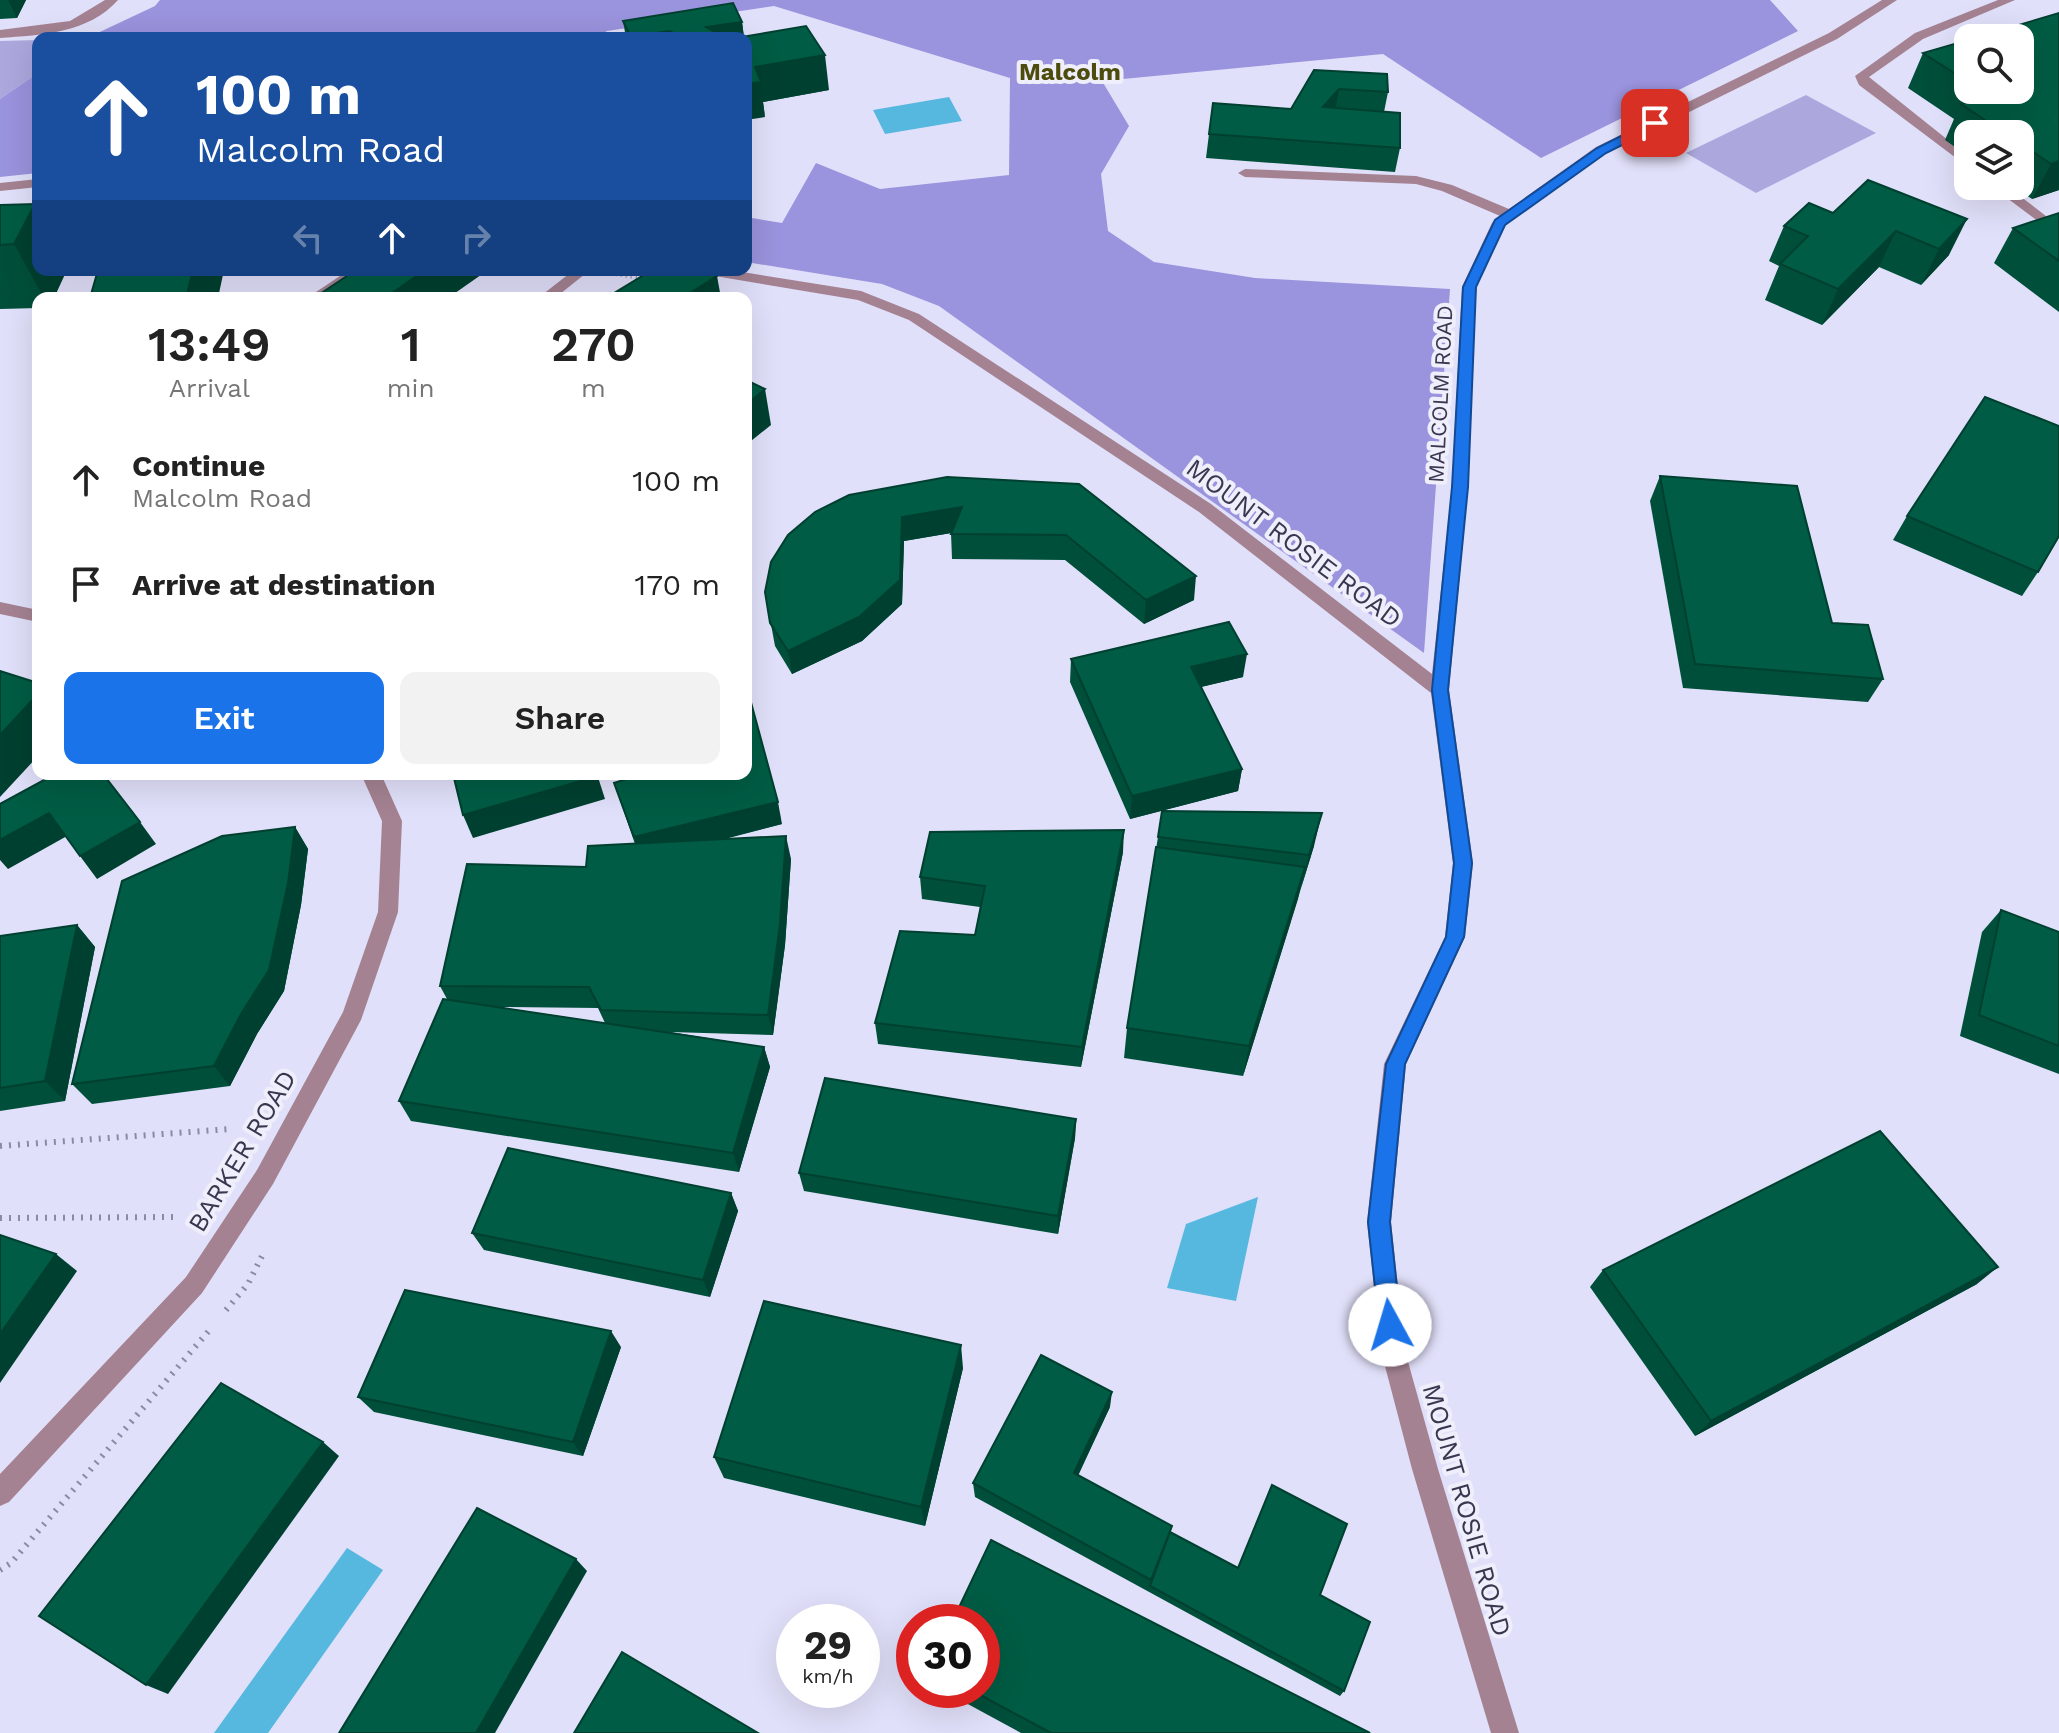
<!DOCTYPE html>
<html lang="en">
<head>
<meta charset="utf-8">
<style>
	:root { --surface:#fff; --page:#f2f2f2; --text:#222; --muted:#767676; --accent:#1a73e8 }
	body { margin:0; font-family:"Work Sans",sans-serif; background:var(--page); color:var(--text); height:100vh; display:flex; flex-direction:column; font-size:30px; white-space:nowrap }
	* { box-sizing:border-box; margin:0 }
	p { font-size:26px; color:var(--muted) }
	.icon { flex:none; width:44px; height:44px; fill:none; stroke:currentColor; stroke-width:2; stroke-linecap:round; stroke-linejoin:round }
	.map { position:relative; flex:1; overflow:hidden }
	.details { position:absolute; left:32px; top:292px; width:720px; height:488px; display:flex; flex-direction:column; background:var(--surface); border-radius:16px; box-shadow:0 8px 32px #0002 }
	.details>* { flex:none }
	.top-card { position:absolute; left:32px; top:32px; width:720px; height:244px; border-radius:16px; box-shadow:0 8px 32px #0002; background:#1a4fa0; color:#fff; overflow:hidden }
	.controls { position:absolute; left:1954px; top:24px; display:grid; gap:16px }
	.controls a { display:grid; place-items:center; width:80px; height:80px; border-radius:16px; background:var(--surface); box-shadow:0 8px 32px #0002; font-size:40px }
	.speed { position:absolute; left:776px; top:1604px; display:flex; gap:16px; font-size:40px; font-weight:700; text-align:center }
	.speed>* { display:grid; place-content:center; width:104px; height:104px; border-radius:50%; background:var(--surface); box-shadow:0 8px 32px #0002; line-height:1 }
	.speed small { font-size:20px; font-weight:400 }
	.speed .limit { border:12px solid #d22; background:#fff; color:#111 }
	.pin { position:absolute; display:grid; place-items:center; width:68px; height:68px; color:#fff; margin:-34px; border-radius:16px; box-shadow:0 4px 12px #0006 }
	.me { position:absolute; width:88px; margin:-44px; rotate:354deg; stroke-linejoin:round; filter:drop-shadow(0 0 6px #0008) }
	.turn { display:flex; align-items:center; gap:28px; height:168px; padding:0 32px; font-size:36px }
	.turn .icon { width:104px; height:104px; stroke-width:2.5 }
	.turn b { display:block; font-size:56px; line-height:68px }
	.lanes { display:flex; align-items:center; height:76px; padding:0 32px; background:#0003; justify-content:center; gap:40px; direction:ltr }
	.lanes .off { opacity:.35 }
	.eta { display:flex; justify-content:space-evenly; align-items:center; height:136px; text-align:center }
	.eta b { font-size:48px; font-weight:600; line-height:56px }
	.action { display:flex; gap:16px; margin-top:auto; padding:16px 32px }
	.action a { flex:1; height:92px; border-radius:16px; background:var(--accent); color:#fff; font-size:32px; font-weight:600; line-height:92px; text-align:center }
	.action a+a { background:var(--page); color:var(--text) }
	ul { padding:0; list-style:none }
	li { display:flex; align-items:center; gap:24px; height:104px; padding:0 32px }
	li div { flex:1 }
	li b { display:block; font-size:30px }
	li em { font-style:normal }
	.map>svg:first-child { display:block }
	.green { fill:#aca8de }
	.forest { fill:#9a93dd }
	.water { fill:#56b7df }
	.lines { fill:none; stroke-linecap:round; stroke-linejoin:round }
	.path-far1 { stroke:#8b8aa3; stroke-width:4; stroke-dasharray:1 4; stroke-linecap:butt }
	.path { stroke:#8b8aa3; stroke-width:6; stroke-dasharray:2 7; stroke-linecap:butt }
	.minor { fill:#a48292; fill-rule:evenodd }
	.wall { fill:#004f3a; fill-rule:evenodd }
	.shaded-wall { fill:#004030 }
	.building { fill:#005c44; stroke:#004030; stroke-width:2 }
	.route { fill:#1a73e8; stroke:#114b97; stroke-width:2 }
	.labels { text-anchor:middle; stroke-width:8; stroke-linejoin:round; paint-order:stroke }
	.far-street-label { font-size:22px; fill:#393750; stroke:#efeefb }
	.far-neighbourhood-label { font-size:24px; font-weight:bold; fill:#4e4c0d; stroke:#efeefb }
	.street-label { font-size:26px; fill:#393750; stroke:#efeefb }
</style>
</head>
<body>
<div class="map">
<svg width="2059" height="1733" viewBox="0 0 2059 1733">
	<rect width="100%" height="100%" fill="#e1e0fa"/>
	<!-- green -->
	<g class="green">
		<path d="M38,40V73L0,99V41Z"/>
		<path d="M1806,95L1876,133L1756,193L1686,153Z"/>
	</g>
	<!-- forest -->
	<g class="forest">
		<path d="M160,0H1770L1798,31L1541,158L1383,54L1102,81L1129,126L1101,174L1108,231L1154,262L1255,278L1450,289L1424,653L939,306L882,284L746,262V217L782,223L816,163L880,189L1009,175L1010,78L774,6L607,31L596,38H87L155,6Z"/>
		<path d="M38,73V173L0,177V99Z"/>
	</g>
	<!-- water -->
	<g class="water">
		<path d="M949,97L962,121L885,134L873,110Z"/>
		<path d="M1258,1197L1236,1301L1167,1288L1186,1224Z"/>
		<path d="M347,1548L383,1570L268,1733H214Z"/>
	</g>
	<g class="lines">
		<!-- path-far1 -->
		<path class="path-far1" d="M616,274L645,279"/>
		<!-- path -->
		<g class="path">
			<path d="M0,1146L230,1129"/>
			<path d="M0,1218L176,1217"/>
			<path d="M226,1310L248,1284L264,1252"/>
			<path d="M0,1570L11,1563L212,1327"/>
		</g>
		<!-- minor -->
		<g class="minor">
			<path d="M105,0H118C89,33 42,35 0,38V30L70,21Z"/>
			<path d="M1882,0H1897L1837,39L1606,153L1505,225L1476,287L1468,487L1449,690L1473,863L1465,937L1406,1064L1391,1222L1405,1351L1438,1469L1519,1733H1491L1412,1469L1381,1351L1367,1222L1384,1064L1445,937L1453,863L1431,693L1199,512L909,320L858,300L703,274L696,270H730L861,291L919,314L1211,504L1432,674L1452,487L1462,287L1492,223L1500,216L1442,191L1416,184L1245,177L1238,173L1245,169L1416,176L1452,185L1509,209L1596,147L1829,33Z"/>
			<path d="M1998,0H2015L1923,39L1869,77L1968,156V167L1859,85L1855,76L1915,33Z"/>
			<path d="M38,179V187L0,191V183Z"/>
			<path d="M1991,186H2007L2059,226V237Z"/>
			<path d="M349,270H366L324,298H307Z"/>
			<path d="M574,270H590L555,298H538Z"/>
			<path d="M0,602L38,610V622L0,614Z"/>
			<path d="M361,774H381L402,821L398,912L361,1020L273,1184L202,1293L9,1502L0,1506V1474L186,1277L257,1170L343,1012L378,912L382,821Z"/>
		</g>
	</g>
	<!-- wall -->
	<g class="wall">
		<path d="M0,0H26L17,18L0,19Z"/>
		<path d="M2059,13V190L2032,199L2013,186H2020V134H1968V156L1945,140L1954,119L1908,88L1923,53L1968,40V90H2020Z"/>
		<path d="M623,21L742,22L744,37L829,90L763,102L765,117L746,38H626Z"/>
		<path d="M1314,70L1388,92L1384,112L1400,148L1395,172L1206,158L1209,134L1291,109Z"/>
		<path d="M1868,180L1949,255L1921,285L1879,267L1822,325L1765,300L1779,266L1769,261L1784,226L1833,213Z"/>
		<path d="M35,204L38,208V270L54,298H38V308L0,309V205Z"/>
		<path d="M2059,213V312L1994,263L2013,228Z"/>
		<path d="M1660,476L1832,623L1883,679L1868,702L1683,688L1650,501Z"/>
		<path d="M1079,484L1194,600L1144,624L1065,560L952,559L951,533L904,541L902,604L862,641L792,674L775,646L765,592L771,562Z"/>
		<path d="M1907,516L2038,572L2022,596L1893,540Z"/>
		<path d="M1071,659L1243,677L1201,687L1242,769L1238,791L1130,819L1070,682Z"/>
		<path d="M614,783L782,824L721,840L791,859L785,945L773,1035L670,1032L764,1047L770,1067L739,1172L411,1121L399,1101L447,999L440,986L586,867L635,844ZM500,1007L598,1008L605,1023Z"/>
		<path d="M295,827L308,849L301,905L284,991L257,1034L230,1086L92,1104L72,1084Z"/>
		<path d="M1158,837L1314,846L1243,1076L1124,1058L1127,1028Z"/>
		<path d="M1123,852L1081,1067L878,1044L875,1023L975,935L980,907L922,899L920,877Z"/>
		<path d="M2001,910L2059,932V1074L1960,1036L1982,932Z"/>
		<path d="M77,925L95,947L65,1101L0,1111V936Z"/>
		<path d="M1076,1119L1075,1138L1058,1234L804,1191L799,1173Z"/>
		<path d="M731,1193L738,1211L710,1297L484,1250L472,1233Z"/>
		<path d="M1603,1270L1977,1284L1695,1436L1590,1287Z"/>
		<path d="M621,1347L583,1456L374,1412L358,1397Z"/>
		<path d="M963,1368L925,1526L724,1478L714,1457Z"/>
		<path d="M1110,1407L1078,1476L1172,1526L1170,1532L1238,1568L1320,1595L1344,1691L1340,1696L975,1497L973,1483Z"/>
		<path d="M942,1690H982L1370,1733H1021Z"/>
	</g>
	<!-- shaded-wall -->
	<g class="shaded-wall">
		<path d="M8,0H26L17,18Z"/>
		<path d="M742,22L744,38H707L706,27Z"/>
		<path d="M669,31L671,38L631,37Z"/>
		<path d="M825,55L829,90L763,102L765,117L746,120V84L755,67Z"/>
		<path d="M1339,89L1335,113L1323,107Z"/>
		<path d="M2059,161V190L2032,199L2051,164Z"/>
		<path d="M35,204L38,208V270H67L54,298H44L14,244Z"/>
		<path d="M1967,219L1949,255L1921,285L1939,249Z"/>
		<path d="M1896,231L1879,267L1822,325L1838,289Z"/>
		<path d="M193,270H224L218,298H186Z"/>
		<path d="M425,270H488L448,298H385Z"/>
		<path d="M717,276L721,298H682Z"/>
		<path d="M765,389L771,425L746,445V405Z"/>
		<path d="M962,507L963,531L904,541L902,604L862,641L792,674L788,651L902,517Z"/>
		<path d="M1196,576L1194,600L1144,624L1146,600Z"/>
		<path d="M1247,654L1243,677L1188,690L1191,667Z"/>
		<path d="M38,694V756L0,797V735Z"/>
		<path d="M1242,769L1238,791L1130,819L1132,796Z"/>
		<path d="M597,774L605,799L473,838L463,815Z"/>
		<path d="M778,802L782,824L641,860L634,837Z"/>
		<path d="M49,813L67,836L8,869L0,860V840Z"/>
		<path d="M1322,813L1314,846L1301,888L1309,855Z"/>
		<path d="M140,822L156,844L97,879L80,856Z"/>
		<path d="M295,827L308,849L301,905L284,991L257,1034L230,1086L214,1066Z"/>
		<path d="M1124,830L1123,852L1081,1067L1082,1047Z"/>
		<path d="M786,836L791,859L785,945L773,1035L768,1015Z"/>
		<path d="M1305,867L1298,899L1243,1076L1249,1046Z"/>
		<path d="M77,925L95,947L65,1101L45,1081Z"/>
		<path d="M764,1047L770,1067L739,1172L733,1153Z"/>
		<path d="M1076,1119L1075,1138L1058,1234V1216Z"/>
		<path d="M731,1193L738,1211L710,1297L703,1280Z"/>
		<path d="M56,1254L77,1271L0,1383V1334Z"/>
		<path d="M1998,1267L1977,1284L1695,1436L1711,1421Z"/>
		<path d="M611,1331L621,1347L583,1456L573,1442Z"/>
		<path d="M961,1345L963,1368L925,1526L921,1507Z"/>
		<path d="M1112,1392L1110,1407L1072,1487L1074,1473Z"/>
		<path d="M323,1442L339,1456L168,1694L146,1685Z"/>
		<path d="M576,1559L587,1571L495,1733H476Z"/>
	</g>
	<!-- building -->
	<g class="building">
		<path d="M733,3L742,22L706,27L725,38H685L669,31L631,37L623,21Z"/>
		<path d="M2059,13V161L2051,164L2020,143V134H2006L1961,104L1989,96L1980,90H2020V38H1975Z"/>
		<path d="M806,26L825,55L755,67L761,82L746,84V38H736Z"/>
		<path d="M1968,40V82L1923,53Z"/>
		<path d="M1314,70L1387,74L1388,92L1339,89L1323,107L1400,113V148L1209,134L1213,103L1291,109Z"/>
		<path d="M1868,180L1967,219L1939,249L1896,231L1838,289L1780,264L1808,236L1784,226L1809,203L1833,213Z"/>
		<path d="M35,204L14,244L0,245V205Z"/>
		<path d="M2059,213V261L2013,228Z"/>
		<path d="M98,270H193L186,298H90Z"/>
		<path d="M356,270H425L385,298H314Z"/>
		<path d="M652,270H689L717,276L682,298H606Z"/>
		<path d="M746,380L765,389L746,405Z"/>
		<path d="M1985,397L2059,426V536L2038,572L1907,516Z"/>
		<path d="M1660,476L1797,486L1832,623L1868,625L1883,679L1695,664Z"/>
		<path d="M947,477L1079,484L1196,576L1146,600L1066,535L951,534L962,507L902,517L900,580L859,617L788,651L770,623L765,592L771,562L788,535L815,512L849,495Z"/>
		<path d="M1229,622L1247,654L1191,667L1242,769L1132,796L1071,659Z"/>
		<path d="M0,671L38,683V694L0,735Z"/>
		<path d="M746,684L778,802L634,837L614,783L643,774H746Z"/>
		<path d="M55,774H103L140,822L80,856L49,813L0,840V804Z"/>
		<path d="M453,774H597L598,776L463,815Z"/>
		<path d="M1162,811L1322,813L1309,855L1158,837Z"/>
		<path d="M295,827L288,883L269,970L241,1014L214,1066L72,1084L122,881L222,836Z"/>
		<path d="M1124,830L1082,1047L875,1023L900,931L975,935L985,886L920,877L930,832Z"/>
		<path d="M786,836L780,924L768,1015L601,1010L589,987L440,986L467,864L586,867L588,846Z"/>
		<path d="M1156,847L1305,867L1249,1046L1127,1028Z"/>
		<path d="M2001,910L2059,932V1046L1979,1015Z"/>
		<path d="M77,925L45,1081L0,1088V936Z"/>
		<path d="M443,999L764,1047L733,1153L399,1101Z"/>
		<path d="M825,1078L1076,1119L1058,1216L799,1173Z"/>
		<path d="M1880,1131L1998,1267L1711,1421L1603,1270Z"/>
		<path d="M508,1148L731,1193L703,1280L472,1233Z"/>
		<path d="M0,1235L56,1254L0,1334Z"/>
		<path d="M405,1290L611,1331L573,1442L358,1397Z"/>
		<path d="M764,1301L961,1345L921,1507L714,1457Z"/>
		<path d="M1041,1355L1112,1392L1074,1473L1172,1526L1151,1580L973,1483Z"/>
		<path d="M221,1383L323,1442L146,1685L39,1616Z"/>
		<path d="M1272,1485L1347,1524L1320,1595L1370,1622L1344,1691L1150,1586L1170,1532L1238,1568Z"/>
		<path d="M477,1508L576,1559L476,1733H339Z"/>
		<path d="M991,1540L1370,1733H1051L971,1690H982V1622H952Z"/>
		<path d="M622,1652L758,1733H574Z"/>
	</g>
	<!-- route -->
	<path class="route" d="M1655,119L1661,123L1660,126L1606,153L1505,225L1476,287L1468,487L1448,690L1472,863L1464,937L1405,1064L1390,1222L1401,1325L1398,1333L1390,1336L1382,1333L1379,1325L1368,1222L1386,1064L1446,937L1454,863L1432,690L1452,487L1463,287L1495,220L1597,148Z"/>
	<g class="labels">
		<!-- far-street labels -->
		<g class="far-street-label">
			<text transform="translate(1440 394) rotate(-87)" y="8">MALCOLM ROAD</text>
		</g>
		<!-- far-neighbourhood labels -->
		<g class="far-neighbourhood-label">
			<text x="1070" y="80">Malcolm</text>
		</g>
		<!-- street labels -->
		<g class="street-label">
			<text transform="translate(1294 543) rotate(37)" y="9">MOUNT ROSIE ROAD</text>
			<text transform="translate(242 1151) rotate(-59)" y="9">BARKER ROAD</text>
			<text transform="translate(1467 1510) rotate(74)" y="9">MOUNT ROSIE ROAD</text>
		</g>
	</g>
</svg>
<div class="controls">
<a><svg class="icon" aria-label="search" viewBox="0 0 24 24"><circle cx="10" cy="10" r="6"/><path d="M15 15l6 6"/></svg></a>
<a><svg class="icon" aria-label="layers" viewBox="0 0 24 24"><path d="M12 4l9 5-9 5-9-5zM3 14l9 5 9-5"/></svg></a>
</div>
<div class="speed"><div>29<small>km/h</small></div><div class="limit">30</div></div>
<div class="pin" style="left:1655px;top:123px;background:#d93025"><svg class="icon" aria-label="arrive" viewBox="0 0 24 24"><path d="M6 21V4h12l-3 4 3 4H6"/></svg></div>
<svg class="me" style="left:1390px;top:1325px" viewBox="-20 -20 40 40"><circle r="19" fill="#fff"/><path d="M0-13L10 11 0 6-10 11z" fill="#1a73e8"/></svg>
<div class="top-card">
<div class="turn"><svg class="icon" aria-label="ahead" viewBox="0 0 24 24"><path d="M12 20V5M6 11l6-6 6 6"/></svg><div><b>100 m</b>Malcolm Road</div></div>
<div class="lanes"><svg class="icon off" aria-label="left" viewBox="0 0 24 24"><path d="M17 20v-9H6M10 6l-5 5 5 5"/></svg><svg class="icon" aria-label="ahead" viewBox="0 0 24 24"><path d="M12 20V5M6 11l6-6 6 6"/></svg><svg class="icon off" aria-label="right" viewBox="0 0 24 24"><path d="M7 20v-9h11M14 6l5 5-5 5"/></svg></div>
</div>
<section class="details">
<div class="eta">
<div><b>13:49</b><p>Arrival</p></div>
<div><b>1</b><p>min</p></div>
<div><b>270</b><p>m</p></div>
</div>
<ul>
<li><svg class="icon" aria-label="ahead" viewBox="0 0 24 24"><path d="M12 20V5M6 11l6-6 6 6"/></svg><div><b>Continue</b><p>Malcolm Road</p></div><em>100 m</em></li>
<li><svg class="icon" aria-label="arrive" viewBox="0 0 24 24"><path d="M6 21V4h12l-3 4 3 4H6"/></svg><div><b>Arrive at destination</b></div><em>170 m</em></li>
</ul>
<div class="action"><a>Exit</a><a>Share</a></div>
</section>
</div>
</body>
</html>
